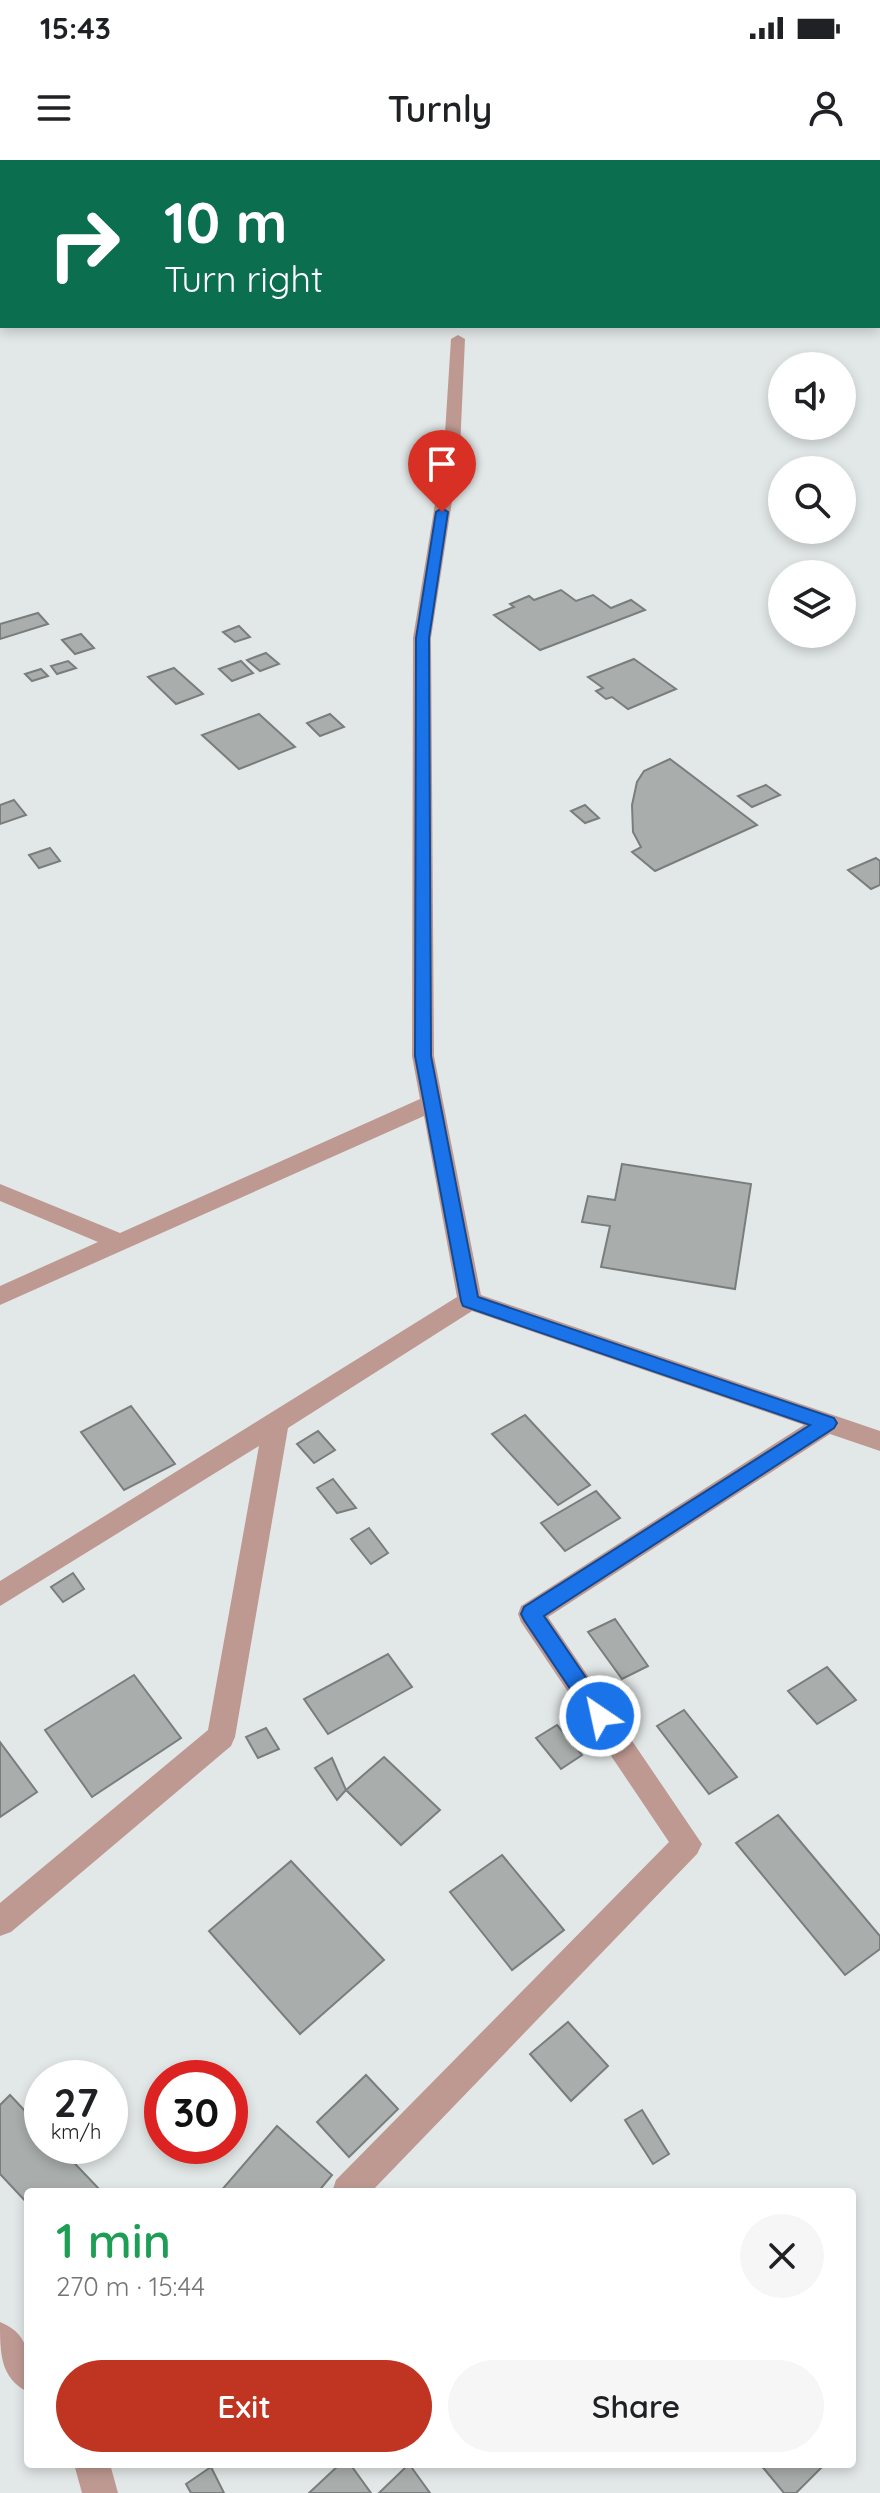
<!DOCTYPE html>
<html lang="en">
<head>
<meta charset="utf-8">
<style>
	:root { --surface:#fff; --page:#f6f6f6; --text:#202124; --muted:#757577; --accent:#c03422 }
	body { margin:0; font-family:Quicksand,sans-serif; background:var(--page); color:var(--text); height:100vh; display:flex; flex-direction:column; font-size:30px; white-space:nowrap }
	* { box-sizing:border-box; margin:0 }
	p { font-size:26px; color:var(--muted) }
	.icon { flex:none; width:44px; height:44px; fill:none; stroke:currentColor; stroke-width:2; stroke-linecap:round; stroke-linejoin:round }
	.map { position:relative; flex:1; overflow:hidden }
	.panel { position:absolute; left:24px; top:2028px; width:832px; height:280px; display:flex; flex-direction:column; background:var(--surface); border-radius:8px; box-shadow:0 4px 12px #0003 }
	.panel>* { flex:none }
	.top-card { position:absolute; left:0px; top:0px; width:880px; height:168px; box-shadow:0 4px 12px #0003; background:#0b6e4f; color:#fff; overflow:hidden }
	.tools { position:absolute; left:768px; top:192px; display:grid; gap:16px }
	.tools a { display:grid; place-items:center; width:88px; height:88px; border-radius:50%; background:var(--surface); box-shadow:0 4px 12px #0003; font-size:40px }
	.speed { position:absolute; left:24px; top:1900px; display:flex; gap:16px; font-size:40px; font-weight:700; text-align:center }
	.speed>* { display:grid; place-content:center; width:104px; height:104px; border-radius:50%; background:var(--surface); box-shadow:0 4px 12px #0003; line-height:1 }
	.speed small { font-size:20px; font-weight:400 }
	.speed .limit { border:12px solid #d22; background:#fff; color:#111 }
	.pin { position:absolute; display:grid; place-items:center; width:68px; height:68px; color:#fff; margin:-82px -34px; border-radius:50% 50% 50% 0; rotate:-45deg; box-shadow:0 0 8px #0007 }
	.pin .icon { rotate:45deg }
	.me { position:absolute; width:88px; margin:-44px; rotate:326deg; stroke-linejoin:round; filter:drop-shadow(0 0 6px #0008) }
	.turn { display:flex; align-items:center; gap:28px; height:168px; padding:0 32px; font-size:36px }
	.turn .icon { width:104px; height:104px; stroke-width:2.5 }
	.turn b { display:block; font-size:56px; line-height:68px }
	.round { display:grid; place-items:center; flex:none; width:84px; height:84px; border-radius:42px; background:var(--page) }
	.headline { display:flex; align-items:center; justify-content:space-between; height:136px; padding:0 32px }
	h1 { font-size:48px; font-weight:600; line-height:60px; color:#1e9e55 }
	.button { display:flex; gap:16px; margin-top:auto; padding:16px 32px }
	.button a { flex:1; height:92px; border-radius:48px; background:var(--accent); color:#fff; font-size:32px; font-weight:600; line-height:92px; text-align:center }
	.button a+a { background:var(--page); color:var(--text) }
	.status { display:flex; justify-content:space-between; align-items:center; height:56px; padding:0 40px; background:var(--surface); direction:ltr }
	.status svg { height:22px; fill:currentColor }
	header { display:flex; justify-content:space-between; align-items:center; height:104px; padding:0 32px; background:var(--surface); font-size:36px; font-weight:600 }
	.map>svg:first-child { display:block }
	.building { fill:#a9aead; stroke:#797e7d; stroke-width:2 }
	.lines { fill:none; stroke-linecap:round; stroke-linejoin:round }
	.minor { fill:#be9992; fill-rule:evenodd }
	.route { fill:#1a73e8; stroke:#114b97; stroke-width:2 }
</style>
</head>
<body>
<div class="status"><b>15:43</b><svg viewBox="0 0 49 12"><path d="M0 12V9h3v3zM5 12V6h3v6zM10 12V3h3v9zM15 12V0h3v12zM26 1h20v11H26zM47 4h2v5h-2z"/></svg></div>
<header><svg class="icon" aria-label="menu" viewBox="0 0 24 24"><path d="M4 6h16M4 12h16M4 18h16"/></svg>Turnly<svg class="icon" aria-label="person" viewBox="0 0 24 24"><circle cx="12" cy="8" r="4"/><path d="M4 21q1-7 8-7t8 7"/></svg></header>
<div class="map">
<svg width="880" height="2333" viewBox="0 0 880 2333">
	<rect width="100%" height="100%" fill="#e2e8e7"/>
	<!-- building -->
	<g class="building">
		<path d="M561,430L576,441L593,435L611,448L631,440L645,450L540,490L494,455L514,447L510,444L529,436L534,440Z"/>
		<path d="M38,453L48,464L0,479V464Z"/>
		<path d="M239,466L250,477L235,482L223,472Z"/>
		<path d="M81,474L94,488L75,494L62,480Z"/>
		<path d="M266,493L279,504L260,511L247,500Z"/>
		<path d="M634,499L676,529L628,549L612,537L606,539L596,531L603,528L588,517Z"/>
		<path d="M68,501L76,508L57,514L51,506Z"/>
		<path d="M241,501L253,513L232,521L219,509Z"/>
		<path d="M174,508L203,534L176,544L148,517Z"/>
		<path d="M41,509L48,516L32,521L25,514Z"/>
		<path d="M259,554L295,587L239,609L202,575Z"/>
		<path d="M330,554L344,567L320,576L307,563Z"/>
		<path d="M670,599L757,665L655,711L632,692L641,687L633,672L632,645L637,622L644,611Z"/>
		<path d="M766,625L780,635L752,647L738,636Z"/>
		<path d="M14,640L26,655L0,664V645Z"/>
		<path d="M585,645L599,658L585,663L571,651Z"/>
		<path d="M50,688L60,701L39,708L29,695Z"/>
		<path d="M876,698L880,701V725L871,729L848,710Z"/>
		<path d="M622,1004L751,1024L735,1129L601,1107L610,1066L582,1062L588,1036L615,1040Z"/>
		<path d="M131,1246L175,1304L124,1330L81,1272Z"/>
		<path d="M525,1255L590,1325L558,1345L492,1274Z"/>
		<path d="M318,1271L335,1290L314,1303L297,1284Z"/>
		<path d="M333,1319L356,1348L337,1353L317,1328Z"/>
		<path d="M596,1331L620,1358L565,1391L541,1363Z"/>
		<path d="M369,1368L388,1393L371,1404L351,1379Z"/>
		<path d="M73,1413L84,1429L63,1442L51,1427Z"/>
		<path d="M615,1459L648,1506L622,1519L588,1472Z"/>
		<path d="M388,1494L412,1527L328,1574L304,1539Z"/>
		<path d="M827,1507L856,1540L817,1564L788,1531Z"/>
		<path d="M134,1515L181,1578L92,1637L45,1570Z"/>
		<path d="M684,1550L737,1617L709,1634L657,1566Z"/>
		<path d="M557,1565L582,1595L561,1609L536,1578Z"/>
		<path d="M266,1568L279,1589L258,1598L246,1577Z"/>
		<path d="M0,1582L37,1632L0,1657Z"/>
		<path d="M384,1597L440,1650L401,1685L346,1630Z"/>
		<path d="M332,1598L346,1630L337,1640L315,1608Z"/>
		<path d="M778,1655L880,1776V1789L845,1815L736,1683Z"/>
		<path d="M502,1695L564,1770L512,1810L450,1732Z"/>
		<path d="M291,1701L384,1800L300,1874L209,1771Z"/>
		<path d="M568,1862L608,1906L571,1941L530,1894Z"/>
		<path d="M366,1915L398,1949L349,1997L317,1962Z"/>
		<path d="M10,1935L42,1969V1986H58L102,2032H28V2044L0,2014V1945Z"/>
		<path d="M642,1950L669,1994L653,2004L625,1960Z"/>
		<path d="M277,1966L332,2015L318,2032H220Z"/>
		<path d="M340,2304H350L371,2333H309Z"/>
		<path d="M409,2304L430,2333H379Z"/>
		<path d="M760,2304H825L796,2333H784Z"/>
		<path d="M211,2307L224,2333H191L186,2324Z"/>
	</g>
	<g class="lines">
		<!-- minor -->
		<g class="minor">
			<path d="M458,175L465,179L460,289L431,478L434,896L481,1135L880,1271V1291L830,1274L548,1457L702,1684L697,1694L371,2032H332L336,2020L669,1682L521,1462L518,1454L521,1446L804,1265L472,1151L288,1268L235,1577L231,1586L11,1772L0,1776V1743L208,1570L259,1286L0,1446V1421L457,1137L424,956L0,1145V1126L98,1082L0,1041V1024L120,1073L420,939L412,896L413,478L444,289L451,179Z"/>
			<path d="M0,2162C34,2176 28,2201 28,2232C0,2218 0,2193 0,2162Z"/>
			<path d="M74,2304H110L118,2333H82Z"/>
		</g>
	</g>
	<!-- route -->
	<path class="route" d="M442,348L448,352L429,478L431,896L478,1137L834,1258L837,1263L834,1268L544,1456L608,1550L611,1556L608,1563L600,1566L593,1563L524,1460L521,1454L524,1447L810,1265L463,1146L461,1141L415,896L416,478L436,352Z"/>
</svg>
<div class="tools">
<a><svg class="icon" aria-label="sound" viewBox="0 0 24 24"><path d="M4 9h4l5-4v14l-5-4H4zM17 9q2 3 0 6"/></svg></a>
<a><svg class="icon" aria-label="search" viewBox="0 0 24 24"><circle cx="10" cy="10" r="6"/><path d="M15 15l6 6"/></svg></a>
<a><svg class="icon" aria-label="layers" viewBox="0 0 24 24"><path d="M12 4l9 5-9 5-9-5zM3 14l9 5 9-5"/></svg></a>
</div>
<div class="speed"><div>27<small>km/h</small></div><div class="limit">30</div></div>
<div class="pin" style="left:442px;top:352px;background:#d93025"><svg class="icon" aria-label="arrive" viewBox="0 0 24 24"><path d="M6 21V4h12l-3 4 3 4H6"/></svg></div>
<svg class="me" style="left:600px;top:1556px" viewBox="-20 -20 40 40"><circle r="17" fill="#1a73e8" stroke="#fff" stroke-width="3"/><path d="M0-11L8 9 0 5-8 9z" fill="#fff"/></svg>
<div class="top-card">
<div class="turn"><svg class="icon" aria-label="right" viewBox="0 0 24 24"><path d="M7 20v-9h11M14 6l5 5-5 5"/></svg><div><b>10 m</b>Turn right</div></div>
</div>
<section class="panel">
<div class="headline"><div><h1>1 min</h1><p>270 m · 15:44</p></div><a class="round"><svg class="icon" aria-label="close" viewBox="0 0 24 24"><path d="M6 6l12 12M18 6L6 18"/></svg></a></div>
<div class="button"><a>Exit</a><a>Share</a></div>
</section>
</div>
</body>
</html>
